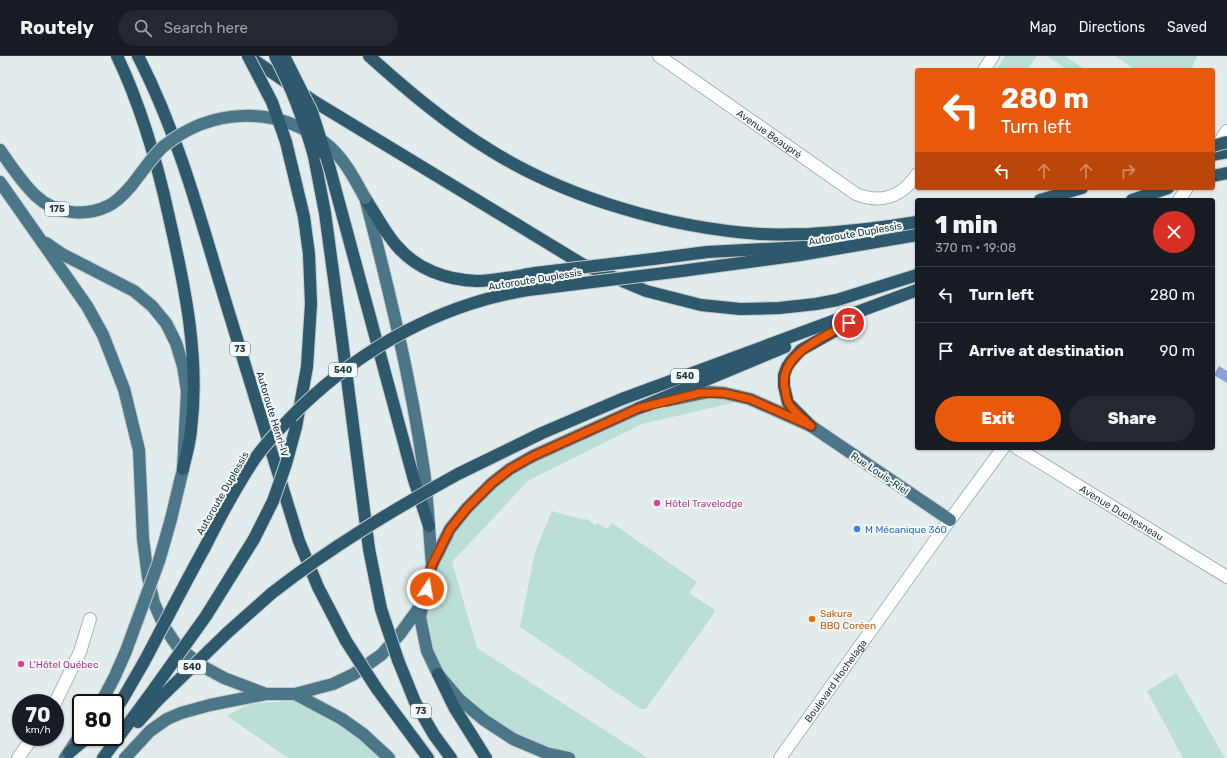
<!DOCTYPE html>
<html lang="en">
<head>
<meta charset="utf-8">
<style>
	:root { --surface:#171b24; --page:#242831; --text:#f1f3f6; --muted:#9ea1a6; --line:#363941; --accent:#ea580c }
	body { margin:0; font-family:Rubik,sans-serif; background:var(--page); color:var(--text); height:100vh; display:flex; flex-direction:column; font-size:15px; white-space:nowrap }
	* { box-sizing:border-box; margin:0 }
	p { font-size:13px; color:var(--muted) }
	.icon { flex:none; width:22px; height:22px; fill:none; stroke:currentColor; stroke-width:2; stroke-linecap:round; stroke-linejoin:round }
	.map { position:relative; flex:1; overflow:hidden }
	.side { position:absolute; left:915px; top:142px; width:300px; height:252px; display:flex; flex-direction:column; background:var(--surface); border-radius:4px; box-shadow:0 1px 3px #0004 }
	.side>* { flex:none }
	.top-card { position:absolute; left:915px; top:12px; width:300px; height:122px; border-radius:4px; box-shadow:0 1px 3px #0004; background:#ea580c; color:#fff; overflow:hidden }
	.speed { position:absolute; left:12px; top:638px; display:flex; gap:8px; font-size:20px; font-weight:700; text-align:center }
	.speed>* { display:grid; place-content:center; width:52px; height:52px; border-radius:50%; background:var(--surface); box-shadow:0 1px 3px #0004; line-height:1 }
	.speed small { font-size:10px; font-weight:400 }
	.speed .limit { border:2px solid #111; border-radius:6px; background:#fff; color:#111 }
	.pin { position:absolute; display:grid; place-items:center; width:34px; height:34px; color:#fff; margin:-17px; border:2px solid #fff; border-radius:50%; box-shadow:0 1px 4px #0007 }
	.me { position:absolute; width:44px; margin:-22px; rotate:12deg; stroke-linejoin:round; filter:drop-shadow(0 0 3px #0008) }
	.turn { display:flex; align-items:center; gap:14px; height:84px; padding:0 20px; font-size:18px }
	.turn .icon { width:52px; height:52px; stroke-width:2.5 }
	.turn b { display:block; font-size:28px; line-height:34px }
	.lanes { display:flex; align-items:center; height:38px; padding:0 20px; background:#0003; justify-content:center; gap:20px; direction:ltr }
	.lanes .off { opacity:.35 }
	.round { display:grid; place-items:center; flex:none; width:42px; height:42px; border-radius:21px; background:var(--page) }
	.headline { display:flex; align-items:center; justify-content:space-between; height:68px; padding:0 20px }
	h1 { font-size:24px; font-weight:800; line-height:30px }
	.primary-button { display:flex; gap:8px; margin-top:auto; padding:8px 20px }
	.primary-button a { flex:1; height:46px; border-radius:24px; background:var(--accent); color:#fff; font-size:16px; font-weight:800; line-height:46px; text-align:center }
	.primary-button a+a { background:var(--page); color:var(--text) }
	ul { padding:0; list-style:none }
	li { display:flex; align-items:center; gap:12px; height:56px; padding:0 20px; border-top:1px solid var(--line) }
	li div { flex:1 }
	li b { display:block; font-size:15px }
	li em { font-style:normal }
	header { display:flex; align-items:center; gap:24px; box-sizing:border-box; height:56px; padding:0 20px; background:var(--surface); border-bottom:1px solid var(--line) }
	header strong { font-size:19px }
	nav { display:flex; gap:22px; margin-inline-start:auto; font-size:14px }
	.search { width:280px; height:36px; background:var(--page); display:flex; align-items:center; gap:10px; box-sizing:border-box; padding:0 14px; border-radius:22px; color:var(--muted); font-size:15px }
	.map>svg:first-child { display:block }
	.green { fill:#bbded7 }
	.water { fill:#8aa2d2 }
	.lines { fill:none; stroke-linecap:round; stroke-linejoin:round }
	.tertiary-casing { stroke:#a5b2b5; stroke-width:14 }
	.secondary-casing { stroke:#a4b7bc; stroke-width:14 }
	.trunk-casing { stroke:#c1c7c9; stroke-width:14 }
	.motorway-casing { stroke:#c1c7c9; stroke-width:14 }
	.tertiary { stroke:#fff; stroke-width:12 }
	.secondary { stroke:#fff; stroke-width:12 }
	.trunk { stroke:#4a7687; stroke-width:12 }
	.motorway { stroke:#2e586b; stroke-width:12 }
	.trunk-bridge-casing { stroke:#c1c7c9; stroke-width:14; stroke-linecap:butt }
	.motorway-bridge-casing { stroke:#c1c7c9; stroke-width:14; stroke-linecap:butt }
	.trunk-bridge { stroke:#4a7687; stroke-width:12 }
	.motorway-bridge { stroke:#2e586b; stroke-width:12 }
	.route-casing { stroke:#983908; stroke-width:10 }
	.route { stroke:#ea580c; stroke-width:7 }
	.hotel-dot { fill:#d1479c; stroke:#f3f9f9; stroke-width:1.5 }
	.shop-dot { fill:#3f7fe0; stroke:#f3f9f9; stroke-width:1.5 }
	.food-dot { fill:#e8710a; stroke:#f3f9f9; stroke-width:1.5 }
	.labels { text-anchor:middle; stroke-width:4; stroke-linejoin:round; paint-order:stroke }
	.shield { fill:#f3f9f9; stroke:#617176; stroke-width:1 }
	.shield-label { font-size:9px; font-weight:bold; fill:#22373e }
	.street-label { font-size:10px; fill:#22373e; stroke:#f3f9f9 }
	.hotel-label { font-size:10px; fill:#b23c85; stroke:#f3f9f9; text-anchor:start }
	.shop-label { font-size:10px; fill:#366cbe; stroke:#f3f9f9; text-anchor:start }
	.food-label { font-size:10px; fill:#c56008; stroke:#f3f9f9; text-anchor:start }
</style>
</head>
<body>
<header>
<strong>Routely</strong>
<div class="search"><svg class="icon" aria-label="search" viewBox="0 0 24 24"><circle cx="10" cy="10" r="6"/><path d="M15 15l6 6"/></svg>Search here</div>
<nav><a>Map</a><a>Directions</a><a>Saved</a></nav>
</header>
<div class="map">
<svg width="1227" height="702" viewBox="0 0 1227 702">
	<rect width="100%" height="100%" fill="#e3eced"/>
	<!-- green -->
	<g class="green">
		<path d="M1005,0H1037L1027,14H996Z"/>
		<path d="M1047,0H1065L1086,14H1068Z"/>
		<path d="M1115,0H1197L1191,14H1136Z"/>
		<path d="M682,341L750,343L642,368L529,424L452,506L477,592L648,702H569L526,689L452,634L422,574L432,509L467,452L533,400Z"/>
		<path d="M552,455L585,464L586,462L596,470L597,467L607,473L612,467L697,526L689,537L715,554L712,560L646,653H641L520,571L535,496Z"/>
		<path d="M1176,617L1225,702H1183L1147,635Z"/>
		<path d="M292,645L309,646L389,702H288L227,660L245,650L257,647Z"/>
	</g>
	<!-- water -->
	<path class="water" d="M1219,310L1227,315V327L1214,319Z"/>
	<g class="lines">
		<!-- tertiary casing -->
		<g class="tertiary-casing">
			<g id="tertiary">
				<path id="s1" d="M659,0L856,138C881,148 902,141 917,118"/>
				<path d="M984,14L993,0"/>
				<path id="s2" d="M1017,392L1227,521"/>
				<path d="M55,647L80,596L90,563"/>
				<path d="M18,702L33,681"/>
			</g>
		</g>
		<!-- secondary casing -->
		<g class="secondary-casing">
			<g id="secondary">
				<path d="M1214,94L1227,75"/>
				<path d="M1179,144L1187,132"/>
				<path id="s3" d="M780,702L944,472L1003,392"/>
			</g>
		</g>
		<!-- trunk casing -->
		<g class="trunk-casing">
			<g id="trunk">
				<path d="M0,94C11,110 22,127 36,140C55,158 85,161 108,150C117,146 125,137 131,130"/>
				<path d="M0,126L87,250L103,279L124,333L139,394L143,483L148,521L154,547L165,572L177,590L202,610L224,622L266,638"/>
				<path d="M366,145C389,234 411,324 424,415C428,446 429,477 432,508"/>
				<path d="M46,187L62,198L134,235L152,250L166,267L176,287L183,310L187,335L183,413L171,463"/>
				<path d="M666,345L709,336L724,337L750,343L811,370L950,464"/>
				<path d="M295,638L342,663L363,678L389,702"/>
				<path d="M101,647L115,620L126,595"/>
				<path d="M65,702L81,678"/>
				<path d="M125,702L150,675L167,663L181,657L210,649L266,638H295L333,628L354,618L381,599L400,578L421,549"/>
				<path d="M569,702L546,697L513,683L484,664L459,643L438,618L427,595L420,561L432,509L450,473L467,452L492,427L510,413L533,400L639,352L649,349"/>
			</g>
		</g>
		<!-- motorway casing -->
		<g class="motorway-casing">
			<g id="motorway">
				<path d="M117,0C142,52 157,106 169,161C185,231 200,302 191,374C190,387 186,400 183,413"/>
				<path d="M138,0C174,70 196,146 218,221C245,309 272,397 299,485L318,531L346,585"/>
				<path d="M248,0L315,46L582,208L646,235L701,249L740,253L779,252L816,248L837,244L917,219"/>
				<path d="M369,0C408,35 448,69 493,96C570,143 671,172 760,178C776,179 793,178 809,178C845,176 881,172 917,166"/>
				<path d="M286,86L304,161L309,198L311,248L307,311L296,371"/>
				<path d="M1213,99L1227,96"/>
				<path d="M314,100L325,157L339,260L369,493L381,553"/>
				<path d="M330,113L414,424L429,470"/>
				<path d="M1213,120L1227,117"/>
				<path d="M365,142C375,157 384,175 396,189C416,213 446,224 477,225C496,225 517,220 535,217"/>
				<path d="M1040,144L1082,132"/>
				<path d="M1132,144L1168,132"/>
				<path d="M653,203L707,196L805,191"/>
				<path d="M681,215L800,199L917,179"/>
				<path d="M639,352L785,291"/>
				<path d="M811,370L788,347L784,330V319L787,311L791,305L801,294L856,263"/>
				<path d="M458,418L542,377L622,343L917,234"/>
				<path d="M206,560L254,483"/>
				<path d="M227,577L272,537"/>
				<path d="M398,604L415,646L434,679L451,702"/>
				<path d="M438,618L454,651L486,702"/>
				<path d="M377,633L428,702"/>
				<path d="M115,654L122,644L144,606"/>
				<path d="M138,666L157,645"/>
				<path d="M69,697L88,681"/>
				<path d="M103,702L151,637"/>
			</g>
		</g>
		<!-- tertiary -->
		<use href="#tertiary" class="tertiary"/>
		<!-- secondary -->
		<use href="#secondary" class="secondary"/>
		<!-- trunk -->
		<use href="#trunk" class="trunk"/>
		<!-- motorway -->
		<use href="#motorway" class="motorway"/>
		<!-- trunk-bridge casing -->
		<g class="trunk-bridge-casing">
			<g id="trunk-bridge">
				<path d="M131,130C140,119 154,98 164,90C211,52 275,49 324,86C343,100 354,122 365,142"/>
				<path d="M126,595L159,505L171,463"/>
			</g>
		</g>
		<!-- motorway-bridge casing -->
		<g class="motorway-bridge-casing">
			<g id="motorway-bridge">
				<path d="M248,0L272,46L286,86"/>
				<path d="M275,0C292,32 304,65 314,100"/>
				<path d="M284,0L312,56L330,113"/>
				<path d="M1213,90L1227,86"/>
				<path d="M535,217L653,203"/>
				<path d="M254,483L273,445L286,408L296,371"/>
				<path d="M272,537C331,491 393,454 458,418"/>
				<path d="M381,553L398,604"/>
				<path d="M346,585L377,633"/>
				<path d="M144,606C164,568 184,529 205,491C220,461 236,431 254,404C267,385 284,368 300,352C363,291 442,248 528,234L681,215"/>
				<path d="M151,637L206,560"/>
				<path d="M157,645L227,577"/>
			</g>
		</g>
		<!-- trunk-bridge -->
		<use href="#trunk-bridge" class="trunk-bridge"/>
		<!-- motorway-bridge -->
		<use href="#motorway-bridge" class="motorway-bridge"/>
	</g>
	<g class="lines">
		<!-- route casing -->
		<g class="route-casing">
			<path id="route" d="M427,533L432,509L450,473L467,452L492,427L510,413L533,400L639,352L700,337H724L750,343L811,370C804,363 794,356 789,348C786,344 786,337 785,333C777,298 825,281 849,267"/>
		</g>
		<!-- route -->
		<use href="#route" class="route"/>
	</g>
	<!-- markers -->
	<g class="hotel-dot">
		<circle cx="657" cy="447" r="4"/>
		<circle cx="21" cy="608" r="4"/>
	</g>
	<circle class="shop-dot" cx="857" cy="473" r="4"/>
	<circle class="food-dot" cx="812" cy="563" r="4"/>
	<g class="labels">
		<!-- shield labels -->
		<g class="shield">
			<rect x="45" y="146" width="24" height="14" rx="3"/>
			<rect x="230" y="286" width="20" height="14" rx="3"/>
			<rect x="329" y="307" width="28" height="14" rx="3"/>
			<rect x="671" y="313" width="28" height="14" rx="3"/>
			<rect x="178" y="604" width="28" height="14" rx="3"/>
			<rect x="411" y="648" width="20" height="14" rx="3"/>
		</g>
		<g class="shield-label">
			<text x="57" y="156">175</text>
			<text x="240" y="296">73</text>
			<text x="343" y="317">540</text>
			<text x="685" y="323">540</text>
			<text x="192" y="614">540</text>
			<text x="421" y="658">73</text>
		</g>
		<!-- street labels -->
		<g class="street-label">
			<text dy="4" stroke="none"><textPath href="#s1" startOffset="135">Avenue Beaupré</textPath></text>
			<text transform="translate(855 177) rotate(-10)" y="4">Autoroute Duplessis</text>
			<text transform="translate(535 223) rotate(-9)" y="4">Autoroute Duplessis</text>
			<text transform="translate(273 358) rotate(73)" y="4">Autoroute Henri-IV</text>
			<text transform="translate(880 417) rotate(34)" y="4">Rue Louis-Riel</text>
			<text transform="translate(222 437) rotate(-60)" y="4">Autoroute Duplessis</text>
			<text dy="4" stroke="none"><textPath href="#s2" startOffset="123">Avenue Duchesneau</textPath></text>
			<text dy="4" stroke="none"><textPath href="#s3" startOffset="95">Boulevard Hochelaga</textPath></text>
		</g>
		<!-- hotel labels -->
		<g class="hotel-label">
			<text x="665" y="451">Hôtel Travelodge</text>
			<text x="29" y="612">L'Hôtel Québec</text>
		</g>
		<!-- shop labels -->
		<g class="shop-label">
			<text x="865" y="477">M Mécanique 360</text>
		</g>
		<!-- food labels -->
		<g class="food-label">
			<text x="820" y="561">Sakura<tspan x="820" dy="12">BBQ Coréen</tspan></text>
		</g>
	</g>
</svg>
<div class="speed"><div>70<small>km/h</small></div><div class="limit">80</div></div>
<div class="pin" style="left:849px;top:267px;background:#d93025"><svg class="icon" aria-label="arrive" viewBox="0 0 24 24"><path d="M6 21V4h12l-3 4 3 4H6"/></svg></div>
<svg class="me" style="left:427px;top:533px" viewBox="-20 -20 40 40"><circle r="17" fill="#ea580c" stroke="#fff" stroke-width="3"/><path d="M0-11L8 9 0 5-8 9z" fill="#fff"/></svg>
<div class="top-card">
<div class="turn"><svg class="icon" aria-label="left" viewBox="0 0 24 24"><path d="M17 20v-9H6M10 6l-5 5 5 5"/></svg><div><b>280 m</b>Turn left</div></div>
<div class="lanes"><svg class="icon" aria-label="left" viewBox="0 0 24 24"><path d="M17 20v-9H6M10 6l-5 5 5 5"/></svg><svg class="icon off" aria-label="ahead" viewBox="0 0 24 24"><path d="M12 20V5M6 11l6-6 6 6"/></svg><svg class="icon off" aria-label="ahead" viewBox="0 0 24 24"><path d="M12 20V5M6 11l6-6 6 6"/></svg><svg class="icon off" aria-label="right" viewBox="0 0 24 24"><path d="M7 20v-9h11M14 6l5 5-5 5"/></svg></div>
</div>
<section class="side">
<div class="headline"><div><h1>1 min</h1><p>370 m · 19:08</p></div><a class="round" style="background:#d93025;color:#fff"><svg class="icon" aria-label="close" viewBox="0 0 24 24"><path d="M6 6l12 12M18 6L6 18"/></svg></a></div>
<ul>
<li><svg class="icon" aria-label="left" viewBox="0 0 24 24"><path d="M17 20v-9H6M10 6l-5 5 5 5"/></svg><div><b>Turn left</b></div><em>280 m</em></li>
<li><svg class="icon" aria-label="arrive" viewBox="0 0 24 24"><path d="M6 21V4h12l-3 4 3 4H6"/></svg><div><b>Arrive at destination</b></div><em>90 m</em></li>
</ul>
<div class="primary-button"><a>Exit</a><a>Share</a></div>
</section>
</div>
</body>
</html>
